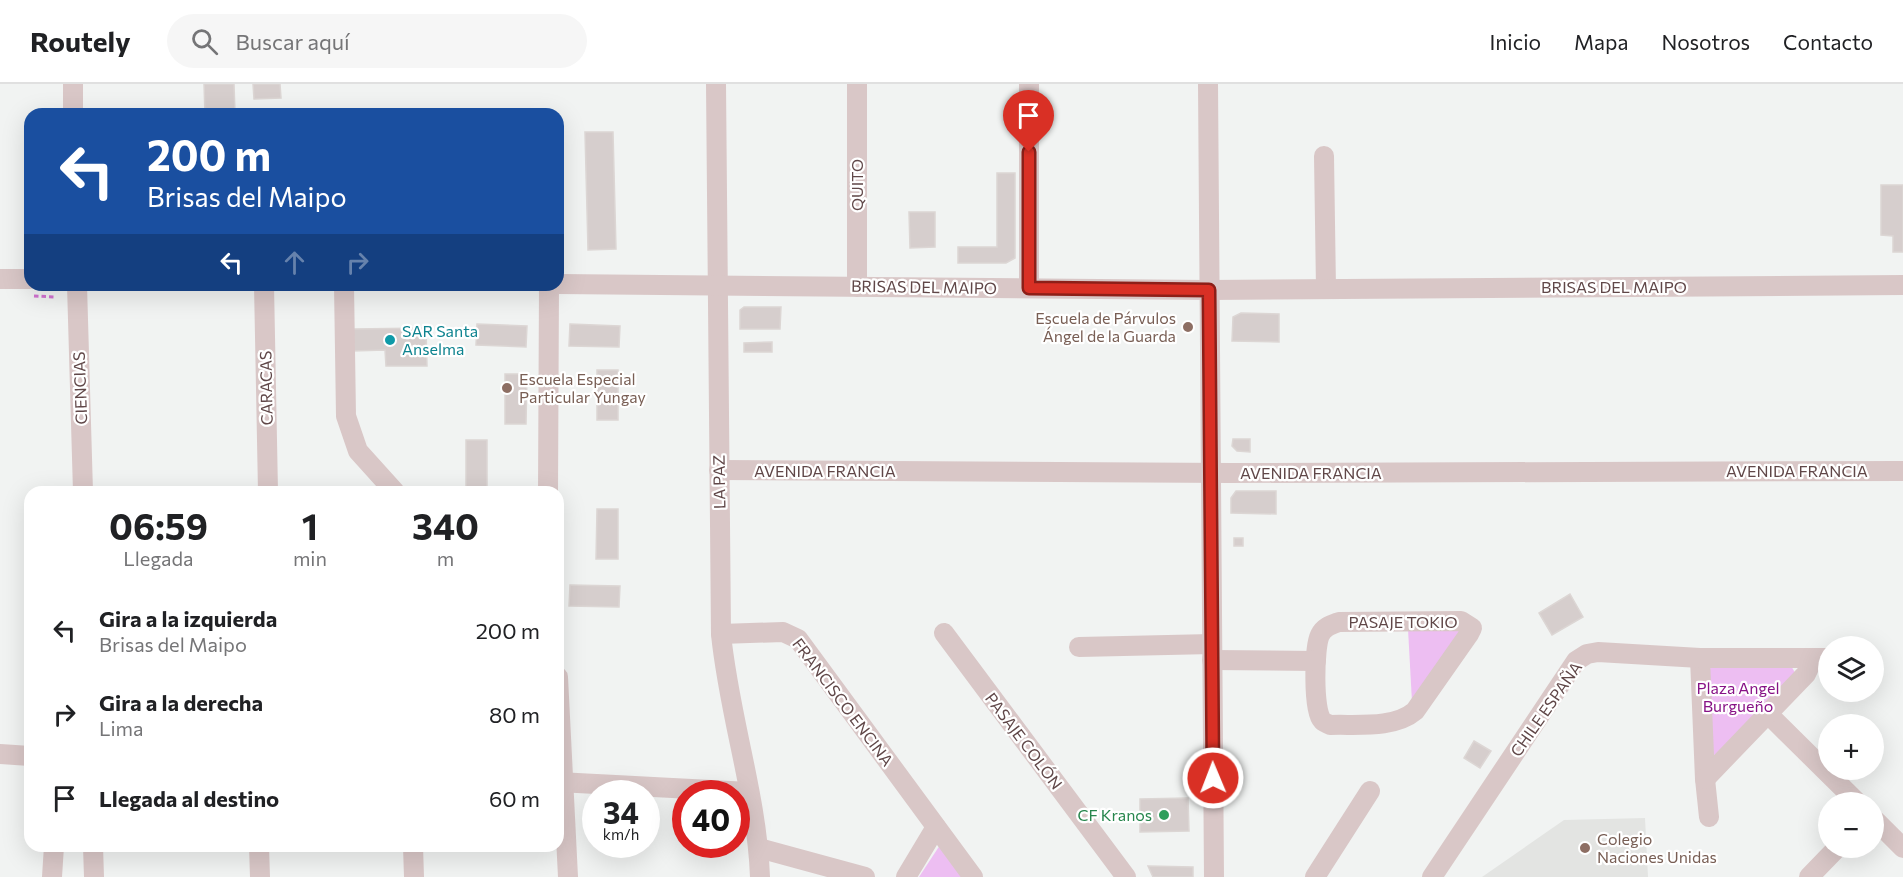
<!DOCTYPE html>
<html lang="es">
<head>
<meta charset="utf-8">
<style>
	:root { --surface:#fff; --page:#f6f6f6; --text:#202124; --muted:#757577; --line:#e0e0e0 }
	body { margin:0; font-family:Commissioner,sans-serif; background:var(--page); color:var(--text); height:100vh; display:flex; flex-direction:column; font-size:22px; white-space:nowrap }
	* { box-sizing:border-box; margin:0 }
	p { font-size:20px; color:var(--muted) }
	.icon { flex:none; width:33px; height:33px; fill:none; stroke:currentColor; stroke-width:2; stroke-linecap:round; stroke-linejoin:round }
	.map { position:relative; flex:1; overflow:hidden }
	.panel { position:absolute; left:24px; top:402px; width:540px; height:366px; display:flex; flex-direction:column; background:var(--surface); border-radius:18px; box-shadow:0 6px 24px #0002 }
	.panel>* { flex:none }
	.banner { position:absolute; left:24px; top:24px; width:540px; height:183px; border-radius:18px; box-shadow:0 6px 24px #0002; background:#1a4fa0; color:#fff; overflow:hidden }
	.fabs { position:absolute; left:1818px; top:552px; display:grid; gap:12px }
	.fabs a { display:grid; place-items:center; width:66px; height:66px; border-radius:50%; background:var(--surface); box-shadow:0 6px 24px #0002; font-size:30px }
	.speed { position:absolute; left:582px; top:696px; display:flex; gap:12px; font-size:30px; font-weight:700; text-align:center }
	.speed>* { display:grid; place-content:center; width:78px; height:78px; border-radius:50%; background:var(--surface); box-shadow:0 6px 24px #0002; line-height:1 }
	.speed small { font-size:15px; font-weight:400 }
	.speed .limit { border:9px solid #d22; background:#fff; color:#111 }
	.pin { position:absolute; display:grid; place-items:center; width:51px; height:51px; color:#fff; margin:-62px -26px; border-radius:50% 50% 50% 0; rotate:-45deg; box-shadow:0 0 6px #0007 }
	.pin .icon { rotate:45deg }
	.me { position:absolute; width:66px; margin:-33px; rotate:359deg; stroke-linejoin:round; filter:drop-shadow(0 0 4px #0008) }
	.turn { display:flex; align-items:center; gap:21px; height:126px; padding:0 24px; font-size:27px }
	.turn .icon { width:78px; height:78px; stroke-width:2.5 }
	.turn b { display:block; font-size:42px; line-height:51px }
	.lanes { display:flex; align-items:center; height:57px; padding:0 24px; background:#0003; justify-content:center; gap:30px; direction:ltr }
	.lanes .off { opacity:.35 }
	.eta { display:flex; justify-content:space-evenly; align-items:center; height:102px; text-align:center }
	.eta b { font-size:36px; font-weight:700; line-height:42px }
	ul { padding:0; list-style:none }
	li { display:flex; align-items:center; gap:18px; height:84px; padding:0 24px }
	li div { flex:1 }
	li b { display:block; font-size:22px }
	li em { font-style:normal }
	header { display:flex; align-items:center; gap:36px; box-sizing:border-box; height:84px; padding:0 30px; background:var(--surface); border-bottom:2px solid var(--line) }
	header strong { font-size:28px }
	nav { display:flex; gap:33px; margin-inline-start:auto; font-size:21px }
	.search { width:420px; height:54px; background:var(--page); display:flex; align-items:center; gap:15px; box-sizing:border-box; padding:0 21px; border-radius:33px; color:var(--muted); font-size:22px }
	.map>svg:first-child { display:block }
	.education { fill:#e3e4e2 }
	.green { fill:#edbef2 }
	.building { fill:#d6cecd; stroke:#dcd6d4; stroke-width:1.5 }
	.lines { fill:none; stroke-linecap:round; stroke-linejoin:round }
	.path { stroke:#d273d1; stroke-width:3; stroke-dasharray:4.5 3; stroke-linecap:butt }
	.minor { stroke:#d9c7c7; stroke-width:20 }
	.route-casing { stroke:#8d1f18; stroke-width:15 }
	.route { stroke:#d93025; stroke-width:10 }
	.education-dot { fill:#8d6e63; stroke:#fff; stroke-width:2 }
	.culture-dot { fill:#0f9aa8; stroke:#fff; stroke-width:2 }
	.leisure-dot { fill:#2e9e5b; stroke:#fff; stroke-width:2 }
	.labels { text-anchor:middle; stroke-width:4.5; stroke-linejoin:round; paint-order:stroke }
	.street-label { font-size:16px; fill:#604748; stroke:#fff }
	.education-label { font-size:16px; fill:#785e54; stroke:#fff; text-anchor:start }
	.culture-label { font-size:16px; fill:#0d838f; stroke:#fff; text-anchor:start }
	.park-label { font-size:16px; fill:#871286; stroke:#fff }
	.leisure-label { font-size:16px; fill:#27864d; stroke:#fff; text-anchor:end }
</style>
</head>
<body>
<header>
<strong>Routely</strong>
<div class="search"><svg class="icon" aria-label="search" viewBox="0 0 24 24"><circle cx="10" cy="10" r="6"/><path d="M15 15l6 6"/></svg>Buscar aquí</div>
<nav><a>Inicio</a><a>Mapa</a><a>Nosotros</a><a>Contacto</a></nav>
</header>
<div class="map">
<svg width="1903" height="793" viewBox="0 0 1903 793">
	<rect width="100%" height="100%" fill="#f1f3f2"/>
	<!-- education -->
	<path class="education" d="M1645,734L1648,793H1482L1564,736Z"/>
	<!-- green -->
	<g class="green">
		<path d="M1408,545L1461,546L1412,618Z"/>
		<path d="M1790,580L1798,594L1719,675L1709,666L1707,587L1713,582Z"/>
		<path d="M942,758L967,793H919Z"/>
	</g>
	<!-- building -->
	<g class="building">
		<path d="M204,0H234L235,30H205Z"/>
		<path d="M253,0H280L281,14L254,15Z"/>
		<path d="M585,48H613L616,165L588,166Z"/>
		<path d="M997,89H1015V174L1006,179H958V163H997Z"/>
		<path d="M1881,101H1903V168H1893V152L1881,151Z"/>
		<path d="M909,128H935V163L910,164Z"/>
		<path d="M744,223H781L780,245H740V226Z"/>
		<path d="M1241,229L1279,230V258L1232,257L1233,233Z"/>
		<path d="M477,240L527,242L526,263L476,261Z"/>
		<path d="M570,240L620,242L619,263L569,262Z"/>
		<path d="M426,244L427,282H386L385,266L353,267V245Z"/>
		<path d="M772,258V268H744V259Z"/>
		<rect x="597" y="286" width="21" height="50"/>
		<path d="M505,290H527L526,340H505Z"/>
		<path d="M1233,355H1250V368L1237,367L1232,362Z"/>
		<rect x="466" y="356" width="21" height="50"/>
		<path d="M1236,407H1276V430L1231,429V414Z"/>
		<path d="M597,425H618V475H596Z"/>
		<rect x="1234" y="454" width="9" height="8"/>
		<path d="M570,501L620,502L619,523L569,522Z"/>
		<path d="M1570,510L1583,533L1552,551L1539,529Z"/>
		<path d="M1474,657L1491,667L1480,684L1464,674Z"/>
		<path d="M1188,714L1189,747L1140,748V715Z"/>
		<path d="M1148,782L1193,783V793H1153Z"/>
	</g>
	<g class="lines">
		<!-- path -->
		<path class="path" d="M34,212L56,213"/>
		<!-- minor -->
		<g class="minor">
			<path d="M73,0V30"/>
			<path d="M716,0L721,550C729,632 757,711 760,793"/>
			<path d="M1208,0L1214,793"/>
			<path d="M1324,72L1326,205"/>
			<path d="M0,195H30"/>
			<path d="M558,200L1209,206L1903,201"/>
			<path d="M77,201L83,408"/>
			<path d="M264,201L268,408"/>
			<path d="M344,201L346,332L358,367L395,408"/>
			<path d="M857,203V0"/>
			<path d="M1029,204V0"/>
			<path d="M719,386L1230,389L1903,387"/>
			<path d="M548,408L549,201"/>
			<path d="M1461,537L1472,544L1469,550L1415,627C1394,645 1356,640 1330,641C1327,639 1324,639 1322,636C1313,627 1314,563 1320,551C1324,543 1331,541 1339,538Z"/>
			<path d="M944,549L1126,793"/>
			<path d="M721,550L783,548L798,555L973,793"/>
			<path d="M1079,563L1212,560"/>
			<path d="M1700,574L1705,695L1709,733"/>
			<path d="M1212,576L1316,577"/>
			<path d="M558,593L568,793"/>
			<path d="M1768,630L1857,718"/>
			<path d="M0,670L30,672"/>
			<path d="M1705,695L1806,590L1813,575"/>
			<path d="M558,698L749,708"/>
			<path d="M1874,735L1903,764"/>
			<path d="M93,762L94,793"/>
			<path d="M259,762L260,793"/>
			<path d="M413,762L414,793"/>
			<path d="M759,764L865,793"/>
			<path d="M52,793L54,762"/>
			<path d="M906,793L936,743"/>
			<path d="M1315,793L1370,707"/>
			<path d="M1432,793L1576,577L1587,570L1598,568L1700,574H1828"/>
			<path d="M1809,793L1837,764"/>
		</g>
	</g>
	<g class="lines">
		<!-- route casing -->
		<g class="route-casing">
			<path id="route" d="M1029,68V204L1209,206L1213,694"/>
		</g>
		<!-- route -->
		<use href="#route" class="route"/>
	</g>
	<!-- markers -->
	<g class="education-dot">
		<circle cx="1188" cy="243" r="6"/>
		<circle cx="507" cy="304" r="6"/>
		<circle cx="1585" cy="764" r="6"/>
	</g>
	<circle class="culture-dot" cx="390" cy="256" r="6"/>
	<circle class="leisure-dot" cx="1164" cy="731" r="6"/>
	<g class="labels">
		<!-- street labels -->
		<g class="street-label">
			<text transform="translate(857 101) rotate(-90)" y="6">QUITO</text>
			<text transform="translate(924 203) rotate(1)" y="6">BRISAS DEL MAIPO</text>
			<text x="1614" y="209">BRISAS DEL MAIPO</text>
			<text transform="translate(80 304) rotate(-92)" y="6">CIENCIAS</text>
			<text transform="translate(266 304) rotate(-91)" y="6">CARACAS</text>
			<text x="825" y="393">AVENIDA FRANCIA</text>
			<text x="1797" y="393">AVENIDA FRANCIA</text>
			<text x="1311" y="395">AVENIDA FRANCIA</text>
			<text transform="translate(719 398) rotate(-91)" y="6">LA PAZ</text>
			<text x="1403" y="544">PASAJE TOKIO</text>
			<text transform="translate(843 618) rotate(53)" y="6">FRANCISCO ENCINA</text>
			<text transform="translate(1546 625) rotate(-55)" y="6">CHILE ESPAÑA</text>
			<text transform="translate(1024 657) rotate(53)" y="6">PASAJE COLÓN</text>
		</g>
		<!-- education labels -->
		<g class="education-label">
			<text x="1176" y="240" text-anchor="end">Escuela de Párvulos<tspan x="1176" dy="18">Ángel de la Guarda</tspan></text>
			<text x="519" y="301">Escuela Especial<tspan x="519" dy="18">Particular Yungay</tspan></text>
			<text x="1597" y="761">Colegio<tspan x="1597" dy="18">Naciones Unidas</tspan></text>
		</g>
		<!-- culture labels -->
		<g class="culture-label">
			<text x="402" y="253">SAR Santa<tspan x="402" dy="18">Anselma</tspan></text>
		</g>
		<!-- park labels -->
		<g class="park-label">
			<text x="1738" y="610">Plaza Angel<tspan x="1738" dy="18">Burgueño</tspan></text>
		</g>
		<!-- leisure labels -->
		<g class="leisure-label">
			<text x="1152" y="737">CF Kranos</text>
		</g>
	</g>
</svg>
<div class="fabs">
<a><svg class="icon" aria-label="layers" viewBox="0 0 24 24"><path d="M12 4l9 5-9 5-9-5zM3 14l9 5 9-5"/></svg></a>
<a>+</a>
<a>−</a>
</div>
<div class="speed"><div>34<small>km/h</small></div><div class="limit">40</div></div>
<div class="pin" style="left:1029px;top:68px;background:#d93025"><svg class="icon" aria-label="arrive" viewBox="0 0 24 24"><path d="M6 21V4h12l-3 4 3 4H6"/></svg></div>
<svg class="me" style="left:1213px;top:694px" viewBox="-20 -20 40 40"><circle r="17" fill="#d93025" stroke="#fff" stroke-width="3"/><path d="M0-11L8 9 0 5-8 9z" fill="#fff"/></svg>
<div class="banner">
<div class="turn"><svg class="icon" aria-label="left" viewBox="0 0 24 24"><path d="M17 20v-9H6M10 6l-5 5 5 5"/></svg><div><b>200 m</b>Brisas del Maipo</div></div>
<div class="lanes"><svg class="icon" aria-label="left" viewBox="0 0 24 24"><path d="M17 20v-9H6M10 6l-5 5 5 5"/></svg><svg class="icon off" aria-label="ahead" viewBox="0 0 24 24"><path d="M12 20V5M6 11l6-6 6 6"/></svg><svg class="icon off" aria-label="right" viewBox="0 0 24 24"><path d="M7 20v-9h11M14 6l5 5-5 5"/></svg></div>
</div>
<section class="panel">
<div class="eta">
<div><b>06:59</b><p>Llegada</p></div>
<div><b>1</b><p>min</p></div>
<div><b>340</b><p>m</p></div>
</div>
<ul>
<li><svg class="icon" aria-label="left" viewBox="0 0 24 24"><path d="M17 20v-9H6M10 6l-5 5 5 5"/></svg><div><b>Gira a la izquierda</b><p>Brisas del Maipo</p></div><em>200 m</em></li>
<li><svg class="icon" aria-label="right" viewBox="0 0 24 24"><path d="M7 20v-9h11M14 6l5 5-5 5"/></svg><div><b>Gira a la derecha</b><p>Lima</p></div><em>80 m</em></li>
<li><svg class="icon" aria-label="arrive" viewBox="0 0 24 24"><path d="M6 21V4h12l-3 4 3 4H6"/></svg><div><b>Llegada al destino</b></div><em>60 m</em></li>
</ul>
</section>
</div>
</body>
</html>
